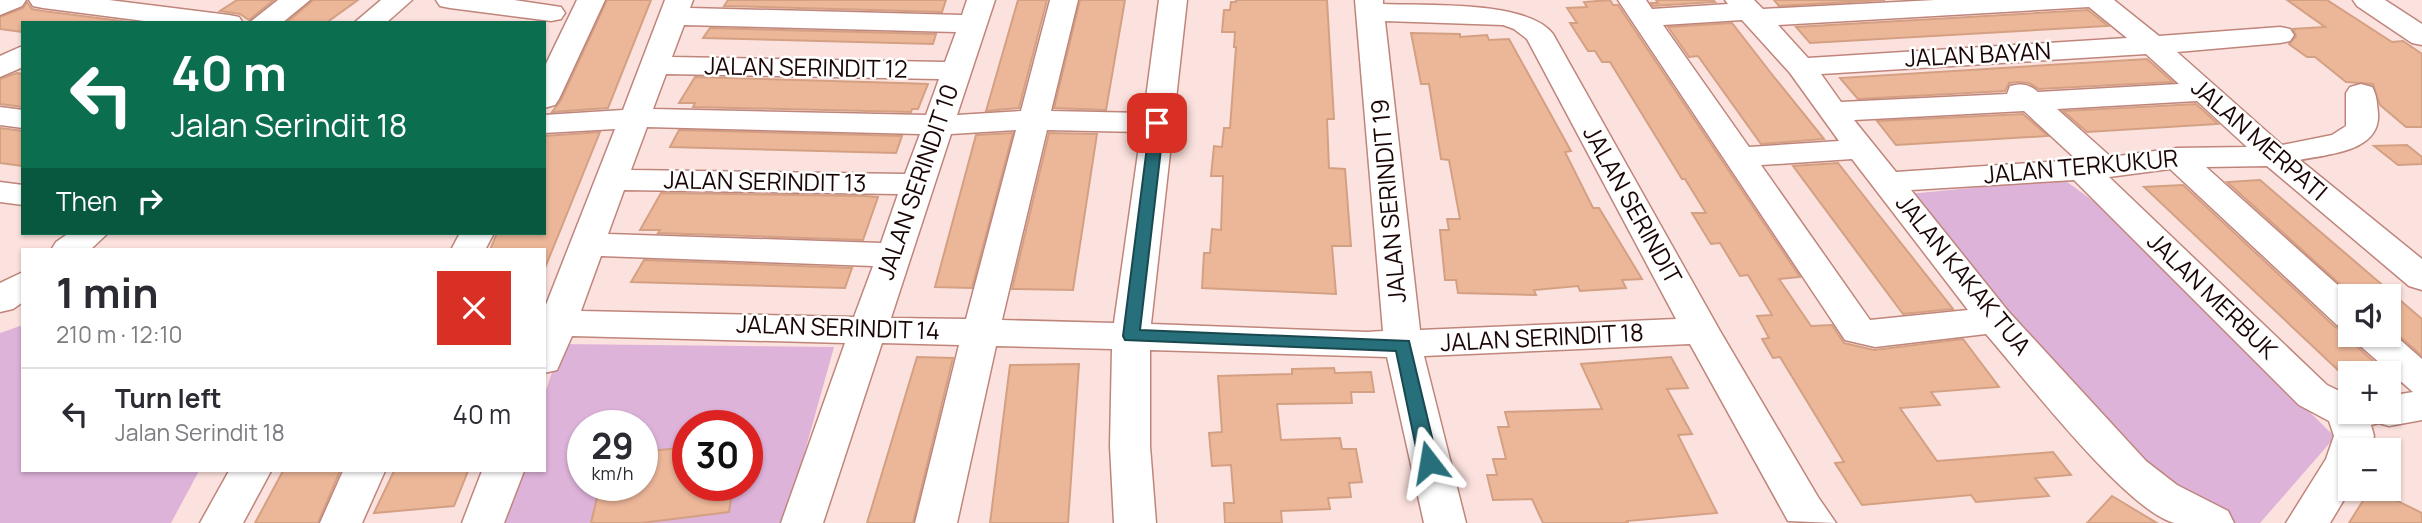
<!DOCTYPE html>
<html lang="en">
<head>
<meta charset="utf-8">
<style>
	:root { --surface:#fff; --page:#f7f7f7; --text:#2b2b33; --muted:#7c7c81; --line:#e1e1e2 }
	body { margin:0; font-family:Manrope,sans-serif; background:var(--page); color:var(--text); height:100vh; display:flex; flex-direction:column; font-size:26px; white-space:nowrap }
	* { box-sizing:border-box; margin:0 }
	p { font-size:23px; color:var(--muted) }
	.icon { flex:none; width:38px; height:38px; fill:none; stroke:currentColor; stroke-width:2; stroke-linecap:round; stroke-linejoin:round }
	.map { position:relative; flex:1; overflow:hidden }
	.panel { position:absolute; left:21px; top:248px; width:525px; height:224px; display:flex; flex-direction:column; background:var(--surface); border-radius:0px; box-shadow:0 2px 5px #0004 }
	.panel>* { flex:none }
	.hud { position:absolute; left:21px; top:21px; width:525px; height:214px; border-radius:0px; box-shadow:0 2px 5px #0004; background:#0b6e4f; color:#fff; overflow:hidden }
	.fabs { position:absolute; left:2338px; top:284px; display:grid; gap:14px }
	.fabs a { display:grid; place-items:center; width:63px; height:63px; border-radius:0px; background:var(--surface); box-shadow:0 2px 5px #0004; font-size:35px }
	.speed { position:absolute; left:567px; top:410px; display:flex; gap:14px; font-size:35px; font-weight:700; text-align:center }
	.speed>* { display:grid; place-content:center; width:91px; height:91px; border-radius:50%; background:var(--surface); box-shadow:0 2px 5px #0004; line-height:1 }
	.speed small { font-size:18px; font-weight:400 }
	.speed .limit { border:10px solid #d22; background:#fff; color:#111 }
	.pin { position:absolute; display:grid; place-items:center; width:60px; height:60px; color:#fff; margin:-30px; border-radius:14px; box-shadow:0 4px 10px #0006 }
	.me { position:absolute; width:77px; margin:-38px; rotate:346deg; stroke-linejoin:round; filter:drop-shadow(0 0 5px #0008) }
	.turn { display:flex; align-items:center; gap:24px; height:147px; padding:0 35px; font-size:32px }
	.turn .icon { width:91px; height:91px; stroke-width:2.5 }
	.turn b { display:block; font-size:49px; line-height:60px }
	.then { display:flex; align-items:center; height:66px; padding:0 35px; background:#0003; gap:14px; font-size:26px }
	.round { display:grid; place-items:center; flex:none; width:74px; height:74px; border-radius:0px; background:var(--page) }
	.head { display:flex; align-items:center; justify-content:space-between; height:119px; padding:0 35px }
	h1 { font-size:42px; font-weight:700; line-height:52px }
	ul { padding:0; list-style:none }
	li { display:flex; align-items:center; gap:21px; height:91px; padding:0 35px; border-top:2px solid var(--line) }
	li div { flex:1 }
	li b { display:block; font-size:26px }
	li em { font-style:normal }
	.map>svg:first-child { display:block }
	.green { fill:#deb3da; fill-rule:evenodd }
	.building { fill:#ecb699; stroke:#d4a083; stroke-width:2 }
	.lines { fill:none; stroke-linecap:round; stroke-linejoin:round }
	.minor-casing { stroke:#bf857b; stroke-width:3 }
	.minor { fill:#fff; fill-rule:evenodd }
	.route { fill:#276f7a; stroke:#19484f; stroke-width:2 }
	.labels { text-anchor:middle; stroke-width:5; stroke-linejoin:round; paint-order:stroke }
	.street-label { font-size:24px; fill:#1a0604; stroke:#fff }
</style>
</head>
<body>
<div class="map">
<svg width="2422" height="523" viewBox="0 0 2422 523">
	<rect width="100%" height="100%" fill="#fce2de"/>
	<!-- green -->
	<g class="green">
		<path d="M2063,179L2099,205L2335,437L2260,523H2212L2140,477L1909,194Z"/>
		<path d="M23,325V471H199L171,523H0V333Z"/>
		<path d="M561,344L834,347L785,523H503L520,471H544V397ZM583,425H642V485H583ZM688,425H747V485H688Z"/>
	</g>
	<!-- building -->
	<g class="building">
		<path d="M237,0H274L249,20L240,14L220,11Z"/>
		<path d="M313,0H358L326,23H286Z"/>
		<path d="M607,0H651L608,108L552,112L561,100Z"/>
		<path d="M728,0H946L942,12L724,6Z"/>
		<path d="M1018,0H1047L1019,108L986,111Z"/>
		<path d="M1080,0H1125L1106,110L1054,108Z"/>
		<path d="M1236,0H1327L1334,119H1327L1329,168L1345,169L1351,246H1332L1336,294L1202,288L1204,253H1210L1212,229L1221,230L1223,176H1211L1214,146L1222,147L1224,128H1230L1236,47H1234L1235,32H1222L1224,10H1230L1231,2H1236Z"/>
		<path d="M1610,0L1613,5H1618L1800,277L1779,279L1811,326L1832,325L1844,343L1874,350L1963,339L1999,387L1931,392L1940,405L1900,408L1937,461L2053,452L2071,475L2035,478L2049,496L1976,502L1971,495L1862,505L1835,463L1844,462L1780,357L1773,358L1762,339L1769,338L1757,316L1772,315L1748,275L1740,276L1720,243L1711,244L1692,213H1706L1685,179H1682L1610,62H1602L1595,51H1588L1570,23H1577L1567,8L1587,7L1584,2Z"/>
		<path d="M1656,0H1713L1715,2L1653,6L1651,3H1658Z"/>
		<path d="M1774,0H1885L1779,6Z"/>
		<path d="M2287,0H2327L2392,42L2403,41L2422,54V127H2406L2380,105L2373,84L2346,82L2315,57H2307L2289,44L2296,36L2293,29L2325,27Z"/>
		<path d="M27,2L32,9L43,11L137,23H23V32L0,29V17L23,8Z"/>
		<path d="M2088,10L2108,26L1810,43L1796,27Z"/>
		<path d="M1732,23L1774,77L1824,139L1761,144L1698,56L1689,57L1668,27Z"/>
		<path d="M710,28L936,34L933,44L703,38Z"/>
		<path d="M1411,33L1460,34V37L1487,35L1489,40L1509,39L1571,151L1565,152L1593,208H1599L1642,279L1622,280L1626,288L1580,291L1578,286L1534,290L1536,295L1458,293L1456,280H1445L1440,230H1449L1447,219H1460L1449,160L1441,159L1429,84H1421Z"/>
		<path d="M2147,59L2173,82L2039,89L2029,83L2018,82L2009,83L2005,91L1858,99L1840,78Z"/>
		<path d="M17,73L23,74V107L0,104V79Z"/>
		<path d="M695,77L900,83L928,84L918,109H912L911,112L693,107L695,103H679Z"/>
		<path d="M2196,104L2218,124L2087,132L2063,111Z"/>
		<path d="M2023,114L2048,136L1896,145L1877,121Z"/>
		<path d="M0,128L23,131V166L0,163Z"/>
		<path d="M679,130L902,136L896,153L670,147Z"/>
		<path d="M600,132L545,268L544,250H490L497,233H544V136Z"/>
		<path d="M1013,133L972,288L935,287L976,135Z"/>
		<path d="M1049,133L1097,134L1073,290L1012,289Z"/>
		<path d="M2407,145L2422,157V164L2398,165L2374,146Z"/>
		<path d="M1838,163L1878,214L1953,309L1903,314L1793,166Z"/>
		<path d="M2260,180L2422,319V356L2389,327V296H2353L2227,182Z"/>
		<path d="M2183,185L2335,327L2350,331L2355,345L2382,369L2340,372L2144,187Z"/>
		<path d="M661,193L864,196L878,197L863,240L658,233L660,230H640Z"/>
		<path d="M644,260L852,268L845,288L631,282Z"/>
		<path d="M917,357L953,358L913,523H867Z"/>
		<path d="M1671,357L1688,388L1667,389L1692,434L1678,435L1717,513L1627,521L1628,523H1543L1532,499L1493,500L1487,475H1497L1493,459H1506L1498,427H1509L1505,412L1602,409L1581,364Z"/>
		<path d="M1079,364L1068,523H990L1010,365Z"/>
		<path d="M1334,368L1335,373L1371,372L1374,392H1351L1352,403L1277,404L1281,440L1340,438L1342,449H1356L1362,482L1349,483L1351,497L1328,498L1330,509L1281,511L1282,523H1225L1224,503H1234L1231,465L1212,466L1209,433L1222,432L1218,376L1292,374V369Z"/>
		<path d="M688,447V485H733L729,512L641,523H591L600,485H642V452Z"/>
		<path d="M283,471H340L318,523H255Z"/>
		<path d="M394,471H468L454,506L374,513Z"/>
		<path d="M2371,488L2422,513V523H2349Z"/>
		<path d="M2112,496L2157,523H2087Z"/>
	</g>
	<g class="lines">
		<!-- minor casing -->
		<g class="minor-casing">
			<g id="minor">
				<path d="M0,0H26L22,6L0,15Z"/>
				<path d="M29,0H109L229,15L239,17L243,23H160L43,8L33,6Z"/>
				<path d="M278,0H310L282,23H249Z"/>
				<path d="M381,0H412L386,23H354Z"/>
				<path d="M436,0H514L561,7L565,13L561,19L551,21L450,8L440,6Z"/>
				<path d="M577,0H605L559,99L555,105L544,108V68Z"/>
				<path d="M665,0H693L690,8L962,15L967,0H995L957,115L1021,111L1050,0H1078L1051,111L1144,113L1159,0H1187L1151,324L1367,332L1383,331L1355,0H1383V4C1425,6 1528,0 1553,34L1720,331L1818,497L1836,523L1788,521L1690,344L1424,356L1466,523H1424L1387,357L1150,350V446L1156,523H1114L1110,446L1112,349L996,346L957,523H915L959,345L882,343L823,523H781L845,343L572,336L557,370L544,373V310L615,129L544,133V115L623,110ZM1385,21L1503,25L1514,29L1527,39L1676,319L1420,330ZM684,25L956,32L945,62L672,57ZM666,74L939,79L926,115L653,109ZM647,127L920,134L905,174L631,170ZM1016,130L966,319L891,318L951,134ZM1047,130L1141,132L1114,323L1002,320ZM624,190L898,194L881,243L608,234ZM601,256L873,266L854,317L581,311Z"/>
				<path d="M1618,0H1646L1652,9L1728,4L1725,0H1754L1763,9L1935,0H2114L2159,36L2280,27L2290,29L2294,35L2290,41L2280,43L2177,52L2282,145L2332,135L2346,126V93L2350,87L2361,84L2372,87C2377,95 2377,104 2378,113C2381,152 2328,154 2300,160L2422,259V290L2409,286L2267,166L2206,167L2350,296V329L2337,325L2170,169L2109,177L2327,385L2350,396V411H2389V396L2413,392L2357,343L2352,334H2389V330L2422,359V420L2389,426L2379,423L2371,425L2374,436L2370,450H2350L2351,488L2330,523H2286L2326,459L2334,436L2329,421L2299,405L2074,180L1911,190L2008,311L2146,461L2177,485L2228,511L2234,523C2216,523 2193,523 2175,523C2128,513 2022,375 1986,334L1875,347L1845,340ZM2089,7L2127,38L1808,58L1778,25ZM1742,20L1790,73L1839,141L1749,147L1663,25ZM2146,54L2179,84L2038,92C2029,84 2022,83 2010,86L2007,94L1841,102L1821,74ZM2197,101L2247,147L2177,148L2111,157L2057,109ZM2024,111L2077,160L1896,172L1854,120ZM1852,159L1968,310L1870,320L1761,165Z"/>
				<path d="M2353,0H2385L2422,24V45L2412,43L2357,6Z"/>
				<path d="M20,47L23,48V67L0,77V56Z"/>
				<path d="M0,107L23,110V128L0,125Z"/>
				<path d="M0,182L23,185V205L0,202Z"/>
				<path d="M69,233H108L90,250H51L56,242Z"/>
				<path d="M460,233H494L485,250H451Z"/>
				<path d="M23,272V302L13,309L0,312V283Z"/>
				<path d="M229,471H271L243,523H200Z"/>
				<path d="M343,471H385L362,523H320Z"/>
				<path d="M482,471H524L504,523H462Z"/>
			</g>
		</g>
		<!-- minor -->
		<use href="#minor" class="minor"/>
	</g>
	<!-- route -->
	<path class="route" d="M1157,119L1164,123L1140,330L1409,341L1438,462L1435,467L1429,469L1422,467L1419,462L1396,351L1125,340L1123,336L1150,123Z"/>
	<g class="labels">
		<!-- street labels -->
		<g class="street-label">
			<text transform="translate(1978 55) rotate(-3)" y="8">JALAN BAYAN</text>
			<text transform="translate(806 68) rotate(1)" y="8">JALAN SERINDIT 12</text>
			<text transform="translate(2259 140) rotate(41)" y="8">JALAN MERPATI</text>
			<text transform="translate(2081 167) rotate(-5)" y="8">JALAN TERKUKUR</text>
			<text transform="translate(765 182) rotate(1)" y="8">JALAN SERINDIT 13</text>
			<text transform="translate(918 182) rotate(-71)" y="8">JALAN SERINDIT 10</text>
			<text transform="translate(1389 201) rotate(-95)" y="8">JALAN SERINDIT 19</text>
			<text transform="translate(1632 205) rotate(61)" y="8">JALAN SERINDIT</text>
			<text transform="translate(1963 275) rotate(51)" y="8">JALAN KAKAK TUA</text>
			<text transform="translate(2212 296) rotate(44)" y="8">JALAN MERBUK</text>
			<text transform="translate(838 328) rotate(2)" y="8">JALAN SERINDIT 14</text>
			<text transform="translate(1542 338) rotate(-3)" y="8">JALAN SERINDIT 18</text>
		</g>
	</g>
</svg>
<div class="fabs">
<a><svg class="icon" aria-label="sound" viewBox="0 0 24 24"><path d="M4 9h4l5-4v14l-5-4H4zM17 9q2 3 0 6"/></svg></a>
<a>+</a>
<a>−</a>
</div>
<div class="speed"><div>29<small>km/h</small></div><div class="limit">30</div></div>
<div class="pin" style="left:1157px;top:123px;background:#d93025"><svg class="icon" aria-label="arrive" viewBox="0 0 24 24"><path d="M6 21V4h12l-3 4 3 4H6"/></svg></div>
<svg class="me" style="left:1429px;top:462px" viewBox="-20 -20 40 40"><path d="M0-17L14 15 0 8-14 15z" fill="#276f7a" stroke="#fff" stroke-width="4"/></svg>
<div class="hud">
<div class="turn"><svg class="icon" aria-label="left" viewBox="0 0 24 24"><path d="M17 20v-9H6M10 6l-5 5 5 5"/></svg><div><b>40 m</b>Jalan Serindit 18</div></div>
<div class="then">Then<svg class="icon" aria-label="right" viewBox="0 0 24 24"><path d="M7 20v-9h11M14 6l5 5-5 5"/></svg></div>
</div>
<section class="panel">
<div class="head"><div><h1>1 min</h1><p>210 m · 12:10</p></div><a class="round" style="background:#d93025;color:#fff"><svg class="icon" aria-label="close" viewBox="0 0 24 24"><path d="M6 6l12 12M18 6L6 18"/></svg></a></div>
<ul>
<li><svg class="icon" aria-label="left" viewBox="0 0 24 24"><path d="M17 20v-9H6M10 6l-5 5 5 5"/></svg><div><b>Turn left</b><p>Jalan Serindit 18</p></div><em>40 m</em></li>
</ul>
</section>
</div>
</body>
</html>
